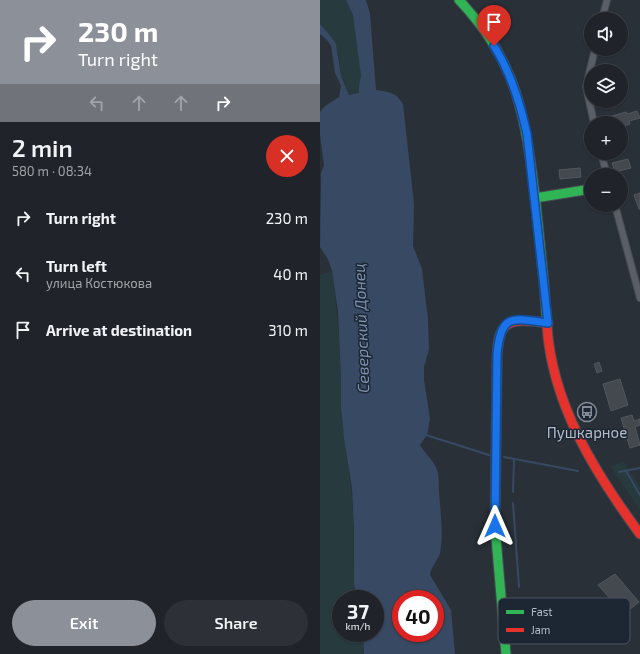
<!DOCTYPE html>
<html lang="en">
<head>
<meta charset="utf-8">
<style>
	:root { --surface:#20242a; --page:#2d3036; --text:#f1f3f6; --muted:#a2a4a8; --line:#3d4147; --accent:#8c9099 }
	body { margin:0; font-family:"Exo 2",sans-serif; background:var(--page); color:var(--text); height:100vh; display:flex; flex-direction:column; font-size:15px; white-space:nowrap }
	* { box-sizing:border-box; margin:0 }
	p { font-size:13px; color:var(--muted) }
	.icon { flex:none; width:22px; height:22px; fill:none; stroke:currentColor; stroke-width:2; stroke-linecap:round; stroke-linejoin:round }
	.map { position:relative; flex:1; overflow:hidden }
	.panel { display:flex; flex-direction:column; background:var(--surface); width:320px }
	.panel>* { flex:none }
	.top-card { background:#8c9099; color:#fff; overflow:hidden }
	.tools { position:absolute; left:264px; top:12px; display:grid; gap:8px }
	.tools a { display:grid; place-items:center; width:44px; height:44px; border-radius:50%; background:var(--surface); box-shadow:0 1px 3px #0004,0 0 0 1px var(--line); font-size:20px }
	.speed { position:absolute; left:12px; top:590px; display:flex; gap:8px; font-size:20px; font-weight:700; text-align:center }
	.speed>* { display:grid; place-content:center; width:52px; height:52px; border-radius:50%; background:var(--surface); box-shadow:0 1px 3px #0004,0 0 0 1px var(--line); line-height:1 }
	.speed small { font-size:10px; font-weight:400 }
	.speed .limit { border:6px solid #d22; background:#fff; color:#111 }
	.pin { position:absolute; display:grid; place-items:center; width:34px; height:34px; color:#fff; margin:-41px -17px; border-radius:50% 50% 50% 0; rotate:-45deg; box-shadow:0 0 4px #0007 }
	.pin .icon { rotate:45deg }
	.me { position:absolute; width:44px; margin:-22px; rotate:0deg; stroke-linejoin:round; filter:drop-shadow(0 0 3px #0008) }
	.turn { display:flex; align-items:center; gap:14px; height:84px; padding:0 12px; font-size:18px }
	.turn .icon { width:52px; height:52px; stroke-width:2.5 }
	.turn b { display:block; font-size:28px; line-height:34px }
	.lanes { display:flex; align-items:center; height:38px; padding:0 12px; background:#0003; justify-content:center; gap:20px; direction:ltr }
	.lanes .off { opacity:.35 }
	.round { display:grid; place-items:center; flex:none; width:42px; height:42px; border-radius:21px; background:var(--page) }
	.headline { display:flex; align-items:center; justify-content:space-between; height:68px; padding:0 12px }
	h1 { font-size:24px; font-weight:600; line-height:30px }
	.primary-button { display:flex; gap:8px; margin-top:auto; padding:8px 12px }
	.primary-button a { flex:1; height:46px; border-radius:24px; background:var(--accent); color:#fff; font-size:16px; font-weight:600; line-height:46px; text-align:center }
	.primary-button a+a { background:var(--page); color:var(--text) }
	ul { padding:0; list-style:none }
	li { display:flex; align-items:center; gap:12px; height:56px; padding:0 12px }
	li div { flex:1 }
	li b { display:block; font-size:15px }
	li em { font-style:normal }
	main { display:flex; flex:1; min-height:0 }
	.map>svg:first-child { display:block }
	.green { fill:#273a3e }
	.water { fill:#384963; fill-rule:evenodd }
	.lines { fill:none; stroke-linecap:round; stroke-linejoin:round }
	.stream { stroke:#384963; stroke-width:2 }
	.building { fill:#444950; stroke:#52575f }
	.street-casing { stroke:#484c53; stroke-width:8 }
	.fast-casing { stroke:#484c53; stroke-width:11 }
	.jam-casing { stroke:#484c53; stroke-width:11 }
	.street { stroke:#5a5e66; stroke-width:6 }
	.fast { stroke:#30b455; stroke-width:9 }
	.jam { stroke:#e5322d; stroke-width:9 }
	.route-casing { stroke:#114b97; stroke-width:10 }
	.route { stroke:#1a73e8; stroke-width:7 }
	.labels { text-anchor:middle; stroke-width:3; stroke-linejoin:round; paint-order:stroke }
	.poi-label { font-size:15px; fill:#b4bcc9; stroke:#1d2633 }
	.water-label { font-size:16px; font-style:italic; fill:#7c92b1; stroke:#1d2633 }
	.key { fill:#1d2633; stroke:#4a5360; stroke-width:1 }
	.key-label { font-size:11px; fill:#b4bcc9 }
</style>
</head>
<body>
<main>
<section class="panel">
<div class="top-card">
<div class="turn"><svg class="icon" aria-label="right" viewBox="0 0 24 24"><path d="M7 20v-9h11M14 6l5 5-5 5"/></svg><div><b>230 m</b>Turn right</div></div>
<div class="lanes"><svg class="icon off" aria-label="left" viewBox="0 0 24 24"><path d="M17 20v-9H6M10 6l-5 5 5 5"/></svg><svg class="icon off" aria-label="ahead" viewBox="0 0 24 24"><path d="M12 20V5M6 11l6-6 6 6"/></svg><svg class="icon off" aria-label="ahead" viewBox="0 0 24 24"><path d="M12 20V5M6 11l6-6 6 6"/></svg><svg class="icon" aria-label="right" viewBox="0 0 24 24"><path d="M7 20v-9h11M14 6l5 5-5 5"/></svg></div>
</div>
<div class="headline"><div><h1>2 min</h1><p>580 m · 08:34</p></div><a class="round" style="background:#d93025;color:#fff"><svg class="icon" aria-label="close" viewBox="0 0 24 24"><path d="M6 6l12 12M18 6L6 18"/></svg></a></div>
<ul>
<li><svg class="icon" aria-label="right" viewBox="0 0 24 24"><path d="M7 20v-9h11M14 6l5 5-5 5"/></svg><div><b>Turn right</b></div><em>230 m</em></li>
<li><svg class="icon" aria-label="left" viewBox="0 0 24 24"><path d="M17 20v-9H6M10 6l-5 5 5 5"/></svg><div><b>Turn left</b><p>улица Костюкова</p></div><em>40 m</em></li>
<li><svg class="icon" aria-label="arrive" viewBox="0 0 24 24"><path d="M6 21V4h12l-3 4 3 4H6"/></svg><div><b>Arrive at destination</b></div><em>310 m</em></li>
</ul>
<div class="primary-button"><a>Exit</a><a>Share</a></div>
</section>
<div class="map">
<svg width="320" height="654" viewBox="0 0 320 654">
	<rect width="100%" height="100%" fill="#2a3038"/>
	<!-- green -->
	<g class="green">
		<path d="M0,0H26L31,9L36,28L41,76L39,86V93L29,95L21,76L18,51L13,39L0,24Z"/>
		<path d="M12,271C17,306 20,341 21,377C22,387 21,397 21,408C24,442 31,476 33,511C35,540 32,570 37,599H21V633H43L44,654H0V275Z"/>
		<path d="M304,462L320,487V510L290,466Z"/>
	</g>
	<!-- water -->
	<path class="water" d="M26,0H46L50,14L56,90C69,92 76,92 83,104L94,204L93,246L102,269L108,319L109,349L104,367V380L110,419L107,435L100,445C105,454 114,460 117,470C119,476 119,485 119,491C120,511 124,533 120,553C118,561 111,566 110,575L131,610L135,654H44L43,633H55V599H37L34,583V530L32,488L24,438L21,407V377L18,311L12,271L8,259L0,247L1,174L4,165L0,135V112L5,106L19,97L21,86L15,73L11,46L8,41L0,34V24L13,39L16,44L21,76L29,95L39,93V86L41,76L33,15ZM81,599H115V633H81Z"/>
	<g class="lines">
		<!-- stream -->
		<g class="stream">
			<path d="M106,435L169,455"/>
			<path d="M184,457L258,471"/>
			<path d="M306,471L320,495"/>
			<path d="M299,472L320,468"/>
			<path d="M193,492L194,459"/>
			<path d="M193,503L199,587"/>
		</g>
	</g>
	<!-- building -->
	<g class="building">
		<path d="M317,111L320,118L309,121L310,124L301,127V123H286L285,118L306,112L307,114Z"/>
		<path d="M308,159L311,168L295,172L292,163Z"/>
		<path d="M260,168L261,177L240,179L239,170Z"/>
		<path d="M320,193V209H319L314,195Z"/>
		<path d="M279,362L282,371L277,373L274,364Z"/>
		<path d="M300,379L308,405L291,411L283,384Z"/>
		<path d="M312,415L314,421L320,419V425L315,427L320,445L310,448L301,418Z"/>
		<path d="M295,574L319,602L304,614L278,585Z"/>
	</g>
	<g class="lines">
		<!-- street casing -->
		<g class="street-casing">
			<g id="street">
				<path d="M282,19L287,0"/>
				<path d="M274,123L266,87L275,49"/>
				<path d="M281,153L287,175"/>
				<path d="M295,205L320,298"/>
			</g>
		</g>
		<!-- fast casing -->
		<g class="fast-casing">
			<g id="fast">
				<path d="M139,0C200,64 206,122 216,205C220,245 225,286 227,326"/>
				<path d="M215,198L271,189"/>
				<path d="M177,365L175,526L186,654"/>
			</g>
		</g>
		<!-- jam casing -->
		<g class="jam-casing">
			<g id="jam">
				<path d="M227,326C232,404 275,473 320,534"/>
				<path d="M177,365C177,320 186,317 228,323"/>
			</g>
		</g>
		<!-- street -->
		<use href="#street" class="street"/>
		<!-- fast -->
		<use href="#fast" class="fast"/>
		<!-- jam -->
		<use href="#jam" class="jam"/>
	</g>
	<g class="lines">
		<!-- route casing -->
		<g class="route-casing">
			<path id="route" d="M174,46C191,73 200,102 207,134L228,323C192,318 181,313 177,354L175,526"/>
		</g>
		<!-- route -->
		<use href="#route" class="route"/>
	</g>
	<!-- icons -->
	<defs>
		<g id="bus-ring" transform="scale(1)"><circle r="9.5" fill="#1d2633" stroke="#848b96" stroke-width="1.5"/><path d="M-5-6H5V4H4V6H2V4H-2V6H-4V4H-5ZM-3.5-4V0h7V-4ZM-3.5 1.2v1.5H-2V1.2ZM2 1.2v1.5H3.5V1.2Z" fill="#848b96"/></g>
	</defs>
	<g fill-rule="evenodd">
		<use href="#bus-ring" x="267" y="412"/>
	</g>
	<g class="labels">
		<!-- poi labels -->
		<g class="poi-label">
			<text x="267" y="438">Пушкарное</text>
		</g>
		<!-- water labels -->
		<g class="water-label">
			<text transform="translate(41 328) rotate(-92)" y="6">Северский Донец</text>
		</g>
	</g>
	<!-- legend -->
	<rect x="178" y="598" width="132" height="46" rx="6" class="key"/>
	<rect x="186" y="610" width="18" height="4" fill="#30b455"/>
	<rect x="186" y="628" width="18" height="4" fill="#e5322d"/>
	<g class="key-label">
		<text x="211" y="616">Fast</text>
		<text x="211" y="634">Jam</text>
	</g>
</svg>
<div class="tools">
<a><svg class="icon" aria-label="sound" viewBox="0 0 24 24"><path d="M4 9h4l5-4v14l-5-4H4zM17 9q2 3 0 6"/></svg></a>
<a><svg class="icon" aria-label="layers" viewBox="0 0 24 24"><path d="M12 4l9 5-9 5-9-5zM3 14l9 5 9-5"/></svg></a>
<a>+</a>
<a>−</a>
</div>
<div class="speed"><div>37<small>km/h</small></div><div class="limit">40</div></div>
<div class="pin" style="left:174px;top:46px;background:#d93025"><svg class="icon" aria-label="arrive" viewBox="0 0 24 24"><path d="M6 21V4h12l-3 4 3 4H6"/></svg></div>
<svg class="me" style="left:175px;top:526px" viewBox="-20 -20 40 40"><path d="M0-17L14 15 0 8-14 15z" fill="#1a73e8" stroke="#fff" stroke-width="4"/></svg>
</div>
</main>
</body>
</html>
